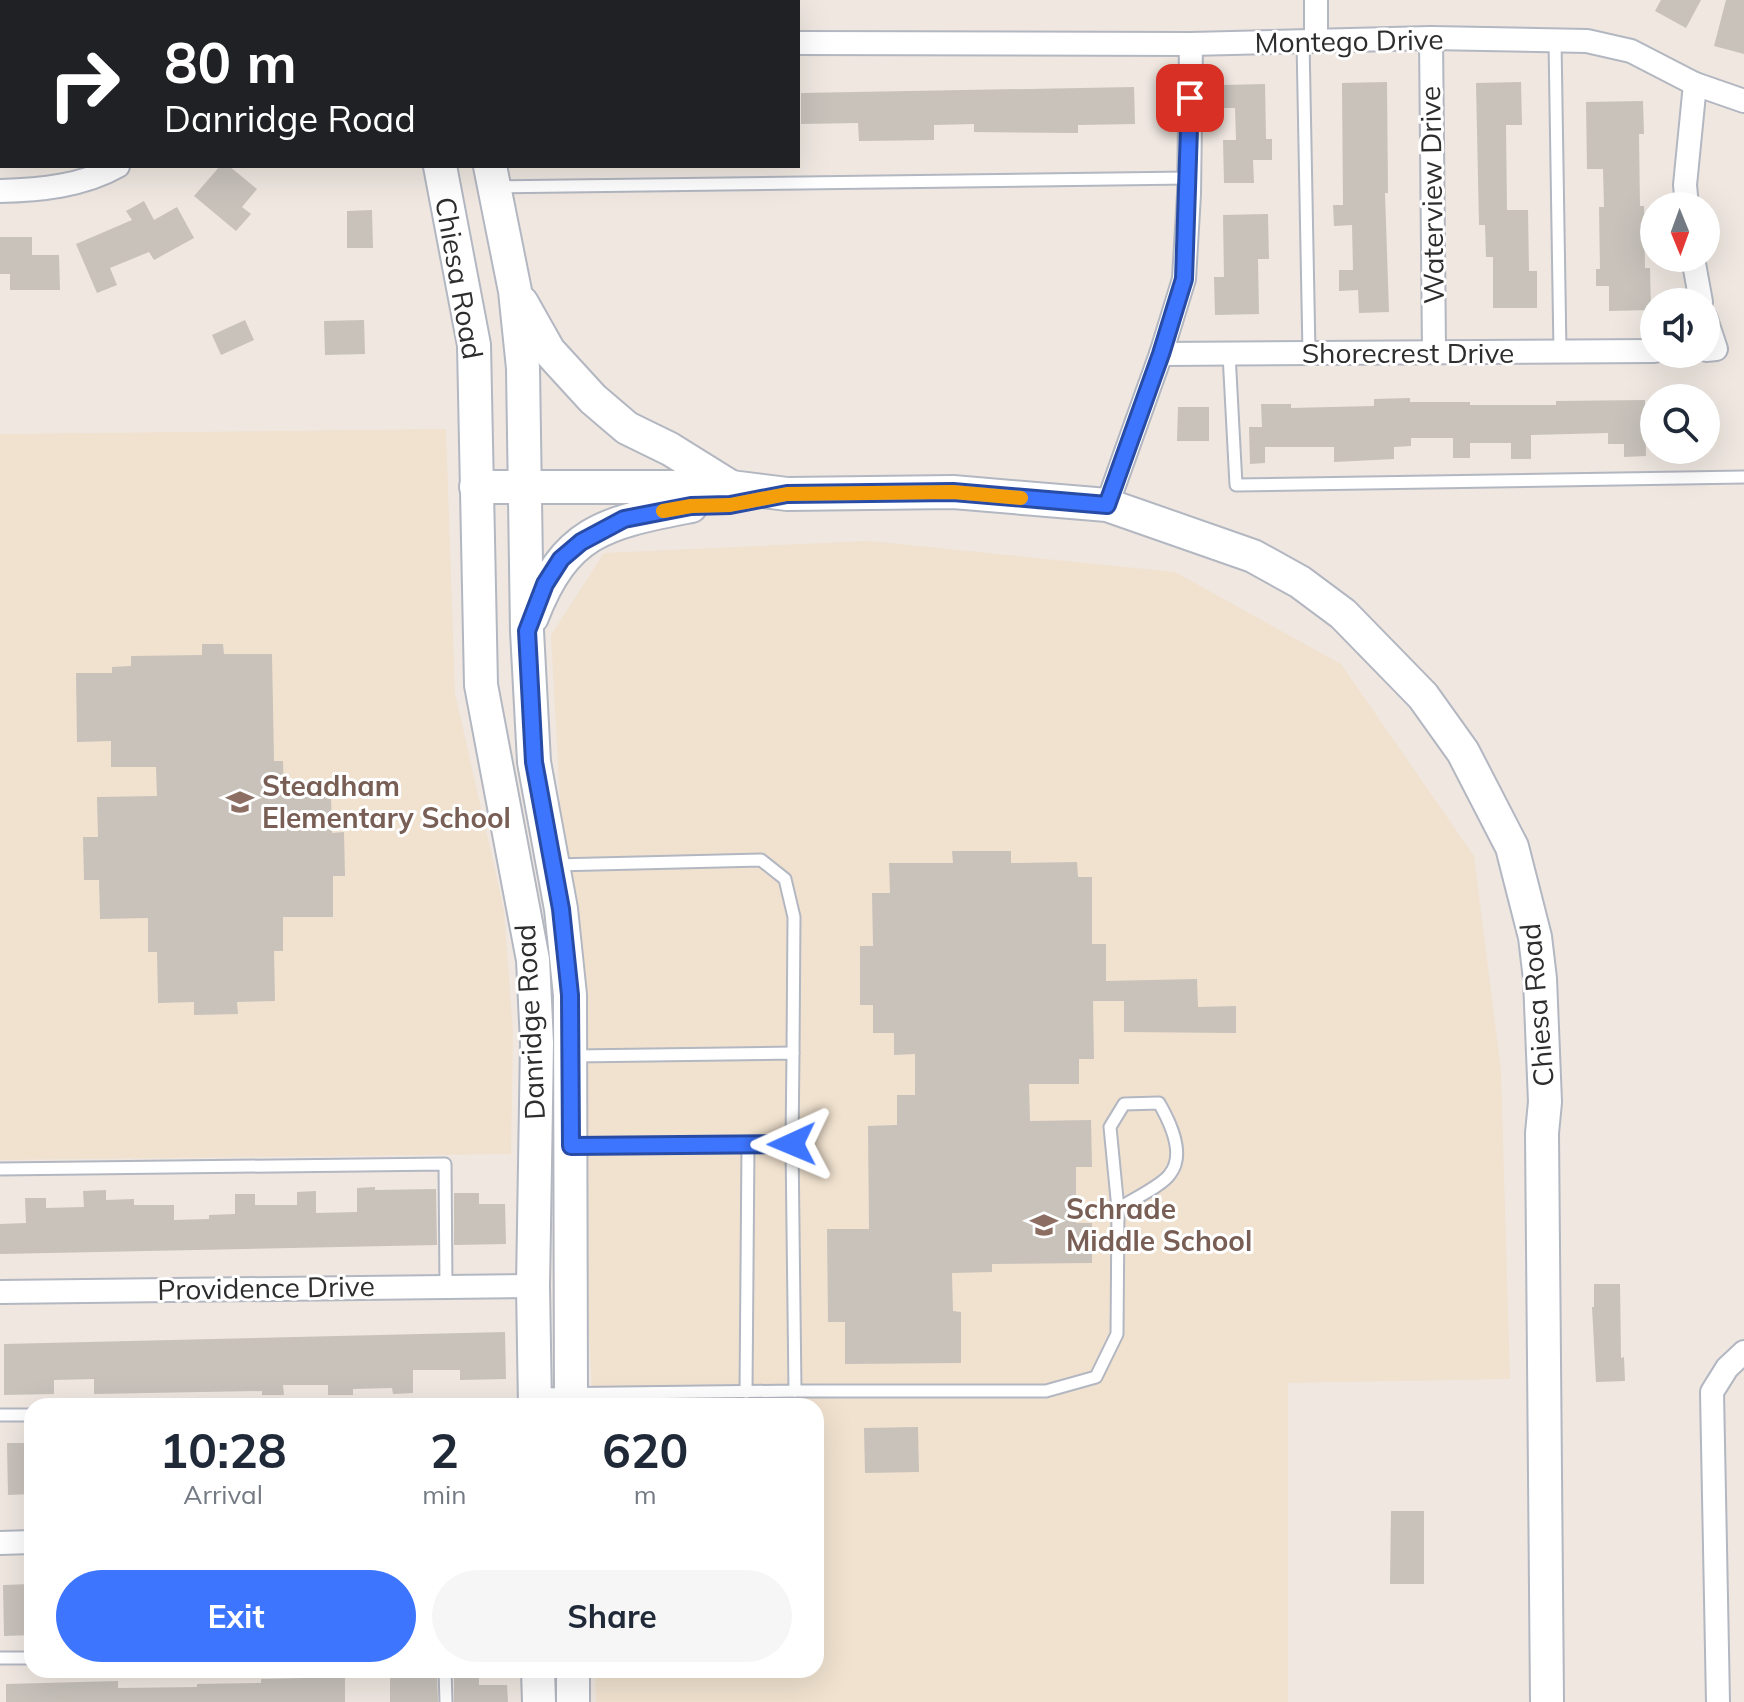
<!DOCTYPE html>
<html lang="en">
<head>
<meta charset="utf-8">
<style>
	:root { --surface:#fff; --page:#f6f6f7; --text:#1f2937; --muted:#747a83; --accent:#3d75ff }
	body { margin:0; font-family:Mulish,sans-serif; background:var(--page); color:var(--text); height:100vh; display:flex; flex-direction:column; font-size:30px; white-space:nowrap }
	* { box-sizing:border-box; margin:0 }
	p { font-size:26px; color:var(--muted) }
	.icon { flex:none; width:44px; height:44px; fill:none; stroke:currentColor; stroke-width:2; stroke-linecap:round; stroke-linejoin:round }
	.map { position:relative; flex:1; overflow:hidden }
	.drawer { position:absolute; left:24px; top:1398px; width:800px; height:280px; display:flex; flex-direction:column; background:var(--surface); border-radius:24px; box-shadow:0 8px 32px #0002 }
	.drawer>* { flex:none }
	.top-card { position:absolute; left:0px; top:0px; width:800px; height:168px; box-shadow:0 8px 32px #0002; background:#202124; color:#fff; overflow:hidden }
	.needle { width:52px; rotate:179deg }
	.controls { position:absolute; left:1640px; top:192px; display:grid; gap:16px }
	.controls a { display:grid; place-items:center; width:80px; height:80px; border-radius:50%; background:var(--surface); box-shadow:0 8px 32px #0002; font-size:40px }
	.pin { position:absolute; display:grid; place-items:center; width:68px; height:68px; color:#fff; margin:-34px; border-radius:16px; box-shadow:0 4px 12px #0006 }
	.me { position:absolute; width:88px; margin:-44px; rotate:269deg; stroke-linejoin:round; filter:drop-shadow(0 0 6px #0008) }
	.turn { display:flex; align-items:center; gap:28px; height:168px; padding:0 32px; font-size:36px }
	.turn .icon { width:104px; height:104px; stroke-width:2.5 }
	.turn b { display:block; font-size:56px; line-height:68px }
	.eta { display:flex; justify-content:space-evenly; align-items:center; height:136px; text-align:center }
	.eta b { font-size:48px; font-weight:700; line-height:56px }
	.primary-button { display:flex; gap:16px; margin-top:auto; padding:16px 32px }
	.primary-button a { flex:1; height:92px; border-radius:48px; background:var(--accent); color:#fff; font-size:32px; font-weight:700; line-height:92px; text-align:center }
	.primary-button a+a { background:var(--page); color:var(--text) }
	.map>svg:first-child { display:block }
	.education { fill:#f1e2cf }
	.building { fill:#c8c2bb }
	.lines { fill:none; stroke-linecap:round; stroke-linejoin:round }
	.lane-casing { stroke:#b3b7c1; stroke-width:15 }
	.street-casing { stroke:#b3b7c1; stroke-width:26 }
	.secondary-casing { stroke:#b3b7c1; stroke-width:36 }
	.lane { stroke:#fff; stroke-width:11 }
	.street { stroke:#fff; stroke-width:22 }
	.secondary { stroke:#fff; stroke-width:32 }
	.route-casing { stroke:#284ca6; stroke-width:20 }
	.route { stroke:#3d75ff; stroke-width:14 }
	.slow { stroke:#f59e0b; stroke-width:14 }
	.labels { text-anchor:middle; stroke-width:6; stroke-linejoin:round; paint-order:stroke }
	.street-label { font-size:28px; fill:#2d2d2d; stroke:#fff }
	.education-label { font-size:28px; font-weight:bold; fill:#785e54; stroke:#fff; text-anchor:start }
</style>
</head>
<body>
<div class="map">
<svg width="1744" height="1702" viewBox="0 0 1744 1702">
	<rect width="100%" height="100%" fill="#efe7e0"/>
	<!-- education -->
	<g class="education">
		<path d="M446,429L455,693L504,910L513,1033L511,1154L0,1160V434Z"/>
		<path d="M869,541L1175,572L1341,664L1474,856L1501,1071L1510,1379L1288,1383V1702H596L595,1670H816V1406H593L551,635L604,553Z"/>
	</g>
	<!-- building -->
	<g class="building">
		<path d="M1661,0H1701L1686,28L1655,11Z"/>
		<path d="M1726,0H1744V54L1714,46Z"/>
		<path d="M1387,82L1388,193H1385L1389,312L1359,313L1358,290L1339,291V270H1353L1352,225L1334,226L1333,205H1343L1342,83Z"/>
		<path d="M1521,82L1522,125H1506L1507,210H1528L1529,271H1537V308H1493V257H1486L1485,225H1479L1476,83Z"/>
		<path d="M1265,84L1266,139H1272V160H1253L1254,183H1224L1223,140H1236L1235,108H1223V85Z"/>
		<path d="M1134,87L1135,124L1078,125V133L974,132V124L934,125V140L859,141L858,123L801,124V93Z"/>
		<path d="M1643,101L1644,134H1639L1640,206H1644L1645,268H1650L1651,310L1609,311V286H1596V269H1600L1599,207H1604L1603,169H1587L1586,102Z"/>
		<path d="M220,166H229L257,189L242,207L251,214L236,231L194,196Z"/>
		<path d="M144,201L154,220L177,207L194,238L154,260L149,252L110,268L117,285L97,293L76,244L132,220L126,211Z"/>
		<path d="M372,210L373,248H347V211Z"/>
		<path d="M1268,214L1269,259H1258L1259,314L1215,315L1214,277H1224L1223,215Z"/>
		<path d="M0,237H32V255H59L60,290H10V274H0Z"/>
		<path d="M245,320L254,340L221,355L212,335Z"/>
		<path d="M364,320L365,354L325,355L324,321Z"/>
		<path d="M1410,398V402H1470V405H1556V401L1645,400L1646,456L1624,457V444H1608V433L1531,435V459H1511V443H1470V458H1453V438H1411V446L1394,447V459L1334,462V447H1265V463L1250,464L1249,427H1262L1261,404H1291V408L1374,406V399Z"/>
		<path d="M1178,407H1209V441H1177Z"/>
		<path d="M202,644H223L224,654H272L274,761H283L284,797L331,796L332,833L344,832L345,876H333V917H283V951H274L275,1001L237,1002L238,1014L194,1015V1002L158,1003L157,952H148V918L100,919L99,880H84L83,837H98L97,797L157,796L156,767H111V741L77,742L76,673H112V667L131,666V656L202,655Z"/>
		<path d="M952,851H1011V863L1077,862L1078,877H1092V944H1106V981L1197,979L1198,1007L1236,1006V1033L1124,1032V1001H1093L1094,1059H1079V1084H1029L1030,1121L1091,1120L1092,1167H1076V1223H1092V1263L992,1264V1272L952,1273L953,1311L961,1312V1363L845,1364V1322H828L827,1229H869L868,1126L897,1125V1095H915V1054L894,1055V1033H873V1005H860V946H873L872,893H890L889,863H953Z"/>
		<path d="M375,1187V1190L436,1189L437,1245L0,1254V1224L26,1223L25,1198H46V1208L84,1207L83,1191L106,1190V1200L134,1199V1205H174V1220L209,1219V1215L235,1214V1194H255V1205H297V1192L316,1191V1213L357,1212V1188Z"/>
		<path d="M454,1193H479V1204H505L506,1244L454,1245Z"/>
		<path d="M1594,1284H1620L1621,1358L1624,1357L1625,1381L1596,1382L1592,1307H1594Z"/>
		<path d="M505,1332L506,1379L460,1380V1370H413V1393L393,1394L392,1388L353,1389V1395H328V1385H283L284,1395H262V1391L94,1394V1379L54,1380V1394L4,1395V1344Z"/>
		<path d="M918,1427L919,1472L865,1473L864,1428Z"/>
		<path d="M7,1443H32V1494L8,1495Z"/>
		<path d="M1391,1511H1424V1584H1390Z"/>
		<path d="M32,1584V1635L4,1636L3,1585Z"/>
		<path d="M479,1674V1685H507L508,1702H454V1677Z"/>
		<path d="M345,1677V1702H6V1684L118,1681V1688L197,1687V1684L261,1683V1679Z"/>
		<path d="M437,1677L438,1702H390V1678Z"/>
	</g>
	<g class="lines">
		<!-- lane casing -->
		<g class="lane-casing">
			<g id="lane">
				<path d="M1303,41L1309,353"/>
				<path d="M1555,41L1560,352"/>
				<path d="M498,187L1189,178"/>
				<path d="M1229,354L1236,485L1744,477"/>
				<path d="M555,865L761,860L785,879L794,917L793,1053"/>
				<path d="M572,1146L792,1144L793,1053L574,1056"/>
				<path d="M0,1169L445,1164L446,1286"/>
				<path d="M795,1391H1046L1096,1377L1117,1334L1118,1209L1110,1127L1124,1104L1159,1103C1170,1122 1186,1154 1170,1174C1162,1186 1131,1200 1118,1209"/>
				<path d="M746,1392L748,1145"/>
				<path d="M538,1394L795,1391L792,1144"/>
				<path d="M0,1415H32"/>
				<path d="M0,1658H32"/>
				<path d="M445,1670L446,1702"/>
			</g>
		</g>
		<!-- street casing -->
		<g class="street-casing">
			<g id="street">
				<path d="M639,0L640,2"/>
				<path d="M1316,0V40"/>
				<path d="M273,2L276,0"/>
				<path d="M1431,38L1434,351"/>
				<path d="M798,43L1191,44L1431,38L1587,41L1631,51L1695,84L1744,101"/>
				<path d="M0,191C40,190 83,186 118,166"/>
				<path d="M1687,206L1685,185L1695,84"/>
				<path d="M1693,258L1701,302"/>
				<path d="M1706,319L1716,349L1706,350"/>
				<path d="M1161,354L1654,351"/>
				<path d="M1107,505L1161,354L1184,279L1189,194L1191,44"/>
				<path d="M0,1292L533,1286"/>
				<path d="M0,1543L32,1542"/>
				<path d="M1718,1702L1712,1392L1727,1368L1744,1352"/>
			</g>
		</g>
		<!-- secondary casing -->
		<g class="secondary-casing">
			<g id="secondary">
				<path d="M425,0V2"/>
				<path d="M475,0V2"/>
				<path d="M440,166L474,345L481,685L533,960L537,1043L533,1286L535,1406"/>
				<path d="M490,166L515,291L523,368L527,631L534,762L561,909L570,995L571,1406"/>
				<path d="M522,303L549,351L593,399L627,428L670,449L731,487"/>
				<path d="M476,487H731L787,494L953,492L1107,505L1253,556L1300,582L1343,614L1423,696L1463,752L1512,847L1535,937L1540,979L1545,1102L1542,1133L1547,1702"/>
				<path d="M532,617C566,529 606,523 691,506"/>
				<path d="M538,1670L539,1702"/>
				<path d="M573,1670V1702"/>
			</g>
		</g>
		<!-- lane -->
		<use href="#lane" class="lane"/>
		<!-- street -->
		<use href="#street" class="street"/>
		<!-- secondary -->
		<use href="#secondary" class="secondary"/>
	</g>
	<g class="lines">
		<!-- route casing -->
		<g class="route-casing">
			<path id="route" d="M792,1144L571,1146L570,995L561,909L534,762L527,631L545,584L561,559L581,542L624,519L691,506L730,505L787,494L953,492L1107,505L1161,354L1184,279L1190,98"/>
		</g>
		<!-- route -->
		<use href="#route" class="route"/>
		<!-- slow -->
		<path class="slow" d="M663,511L691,506L730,505L787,494L953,492L1021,498"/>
	</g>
	<!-- icons -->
	<defs>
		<g id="school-bare" transform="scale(2.16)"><path d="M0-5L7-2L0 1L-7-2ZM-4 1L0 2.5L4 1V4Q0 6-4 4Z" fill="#8d6e63" stroke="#fff" stroke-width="2.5" paint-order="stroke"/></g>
	</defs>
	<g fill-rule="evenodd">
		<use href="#school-bare" x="240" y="802"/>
		<use href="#school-bare" x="1044" y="1225"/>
	</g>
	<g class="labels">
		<!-- street labels -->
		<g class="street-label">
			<text transform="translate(1349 41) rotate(-1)" y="10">Montego Drive</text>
			<text transform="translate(1432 195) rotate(-91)" y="10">Waterview Drive</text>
			<text transform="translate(459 278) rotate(80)" y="10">Chiesa Road</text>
			<text x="1408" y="363">Shorecrest Drive</text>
			<text transform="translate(1537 1005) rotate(-95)" y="10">Chiesa Road</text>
			<text transform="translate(530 1022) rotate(-93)" y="10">Danridge Road</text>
			<text transform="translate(266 1288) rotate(-1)" y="10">Providence Drive</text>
		</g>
		<!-- education labels -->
		<g class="education-label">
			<text x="262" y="796">Steadham<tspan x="262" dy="32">Elementary School</tspan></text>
			<text x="1066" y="1219">Schrade<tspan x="1066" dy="32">Middle School</tspan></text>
		</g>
	</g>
</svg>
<div class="controls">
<a><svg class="needle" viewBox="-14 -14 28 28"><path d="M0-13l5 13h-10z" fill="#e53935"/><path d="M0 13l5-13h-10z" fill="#747a83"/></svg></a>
<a><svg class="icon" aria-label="sound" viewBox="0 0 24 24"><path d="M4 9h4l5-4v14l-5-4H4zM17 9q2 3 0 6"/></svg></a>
<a><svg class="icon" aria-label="search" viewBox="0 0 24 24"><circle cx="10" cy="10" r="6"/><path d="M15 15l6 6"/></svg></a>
</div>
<div class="pin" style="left:1190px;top:98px;background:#d93025"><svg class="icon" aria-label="arrive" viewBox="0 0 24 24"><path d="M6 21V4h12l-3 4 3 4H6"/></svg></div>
<svg class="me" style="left:792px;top:1144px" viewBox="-20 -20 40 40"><path d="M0-17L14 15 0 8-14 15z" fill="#3d75ff" stroke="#fff" stroke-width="4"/></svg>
<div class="top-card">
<div class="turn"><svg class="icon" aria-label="right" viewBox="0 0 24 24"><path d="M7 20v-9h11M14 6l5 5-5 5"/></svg><div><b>80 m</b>Danridge Road</div></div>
</div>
<section class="drawer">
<div class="eta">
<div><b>10:28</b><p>Arrival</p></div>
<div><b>2</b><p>min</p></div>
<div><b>620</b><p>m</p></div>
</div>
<div class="primary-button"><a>Exit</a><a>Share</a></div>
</section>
</div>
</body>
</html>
